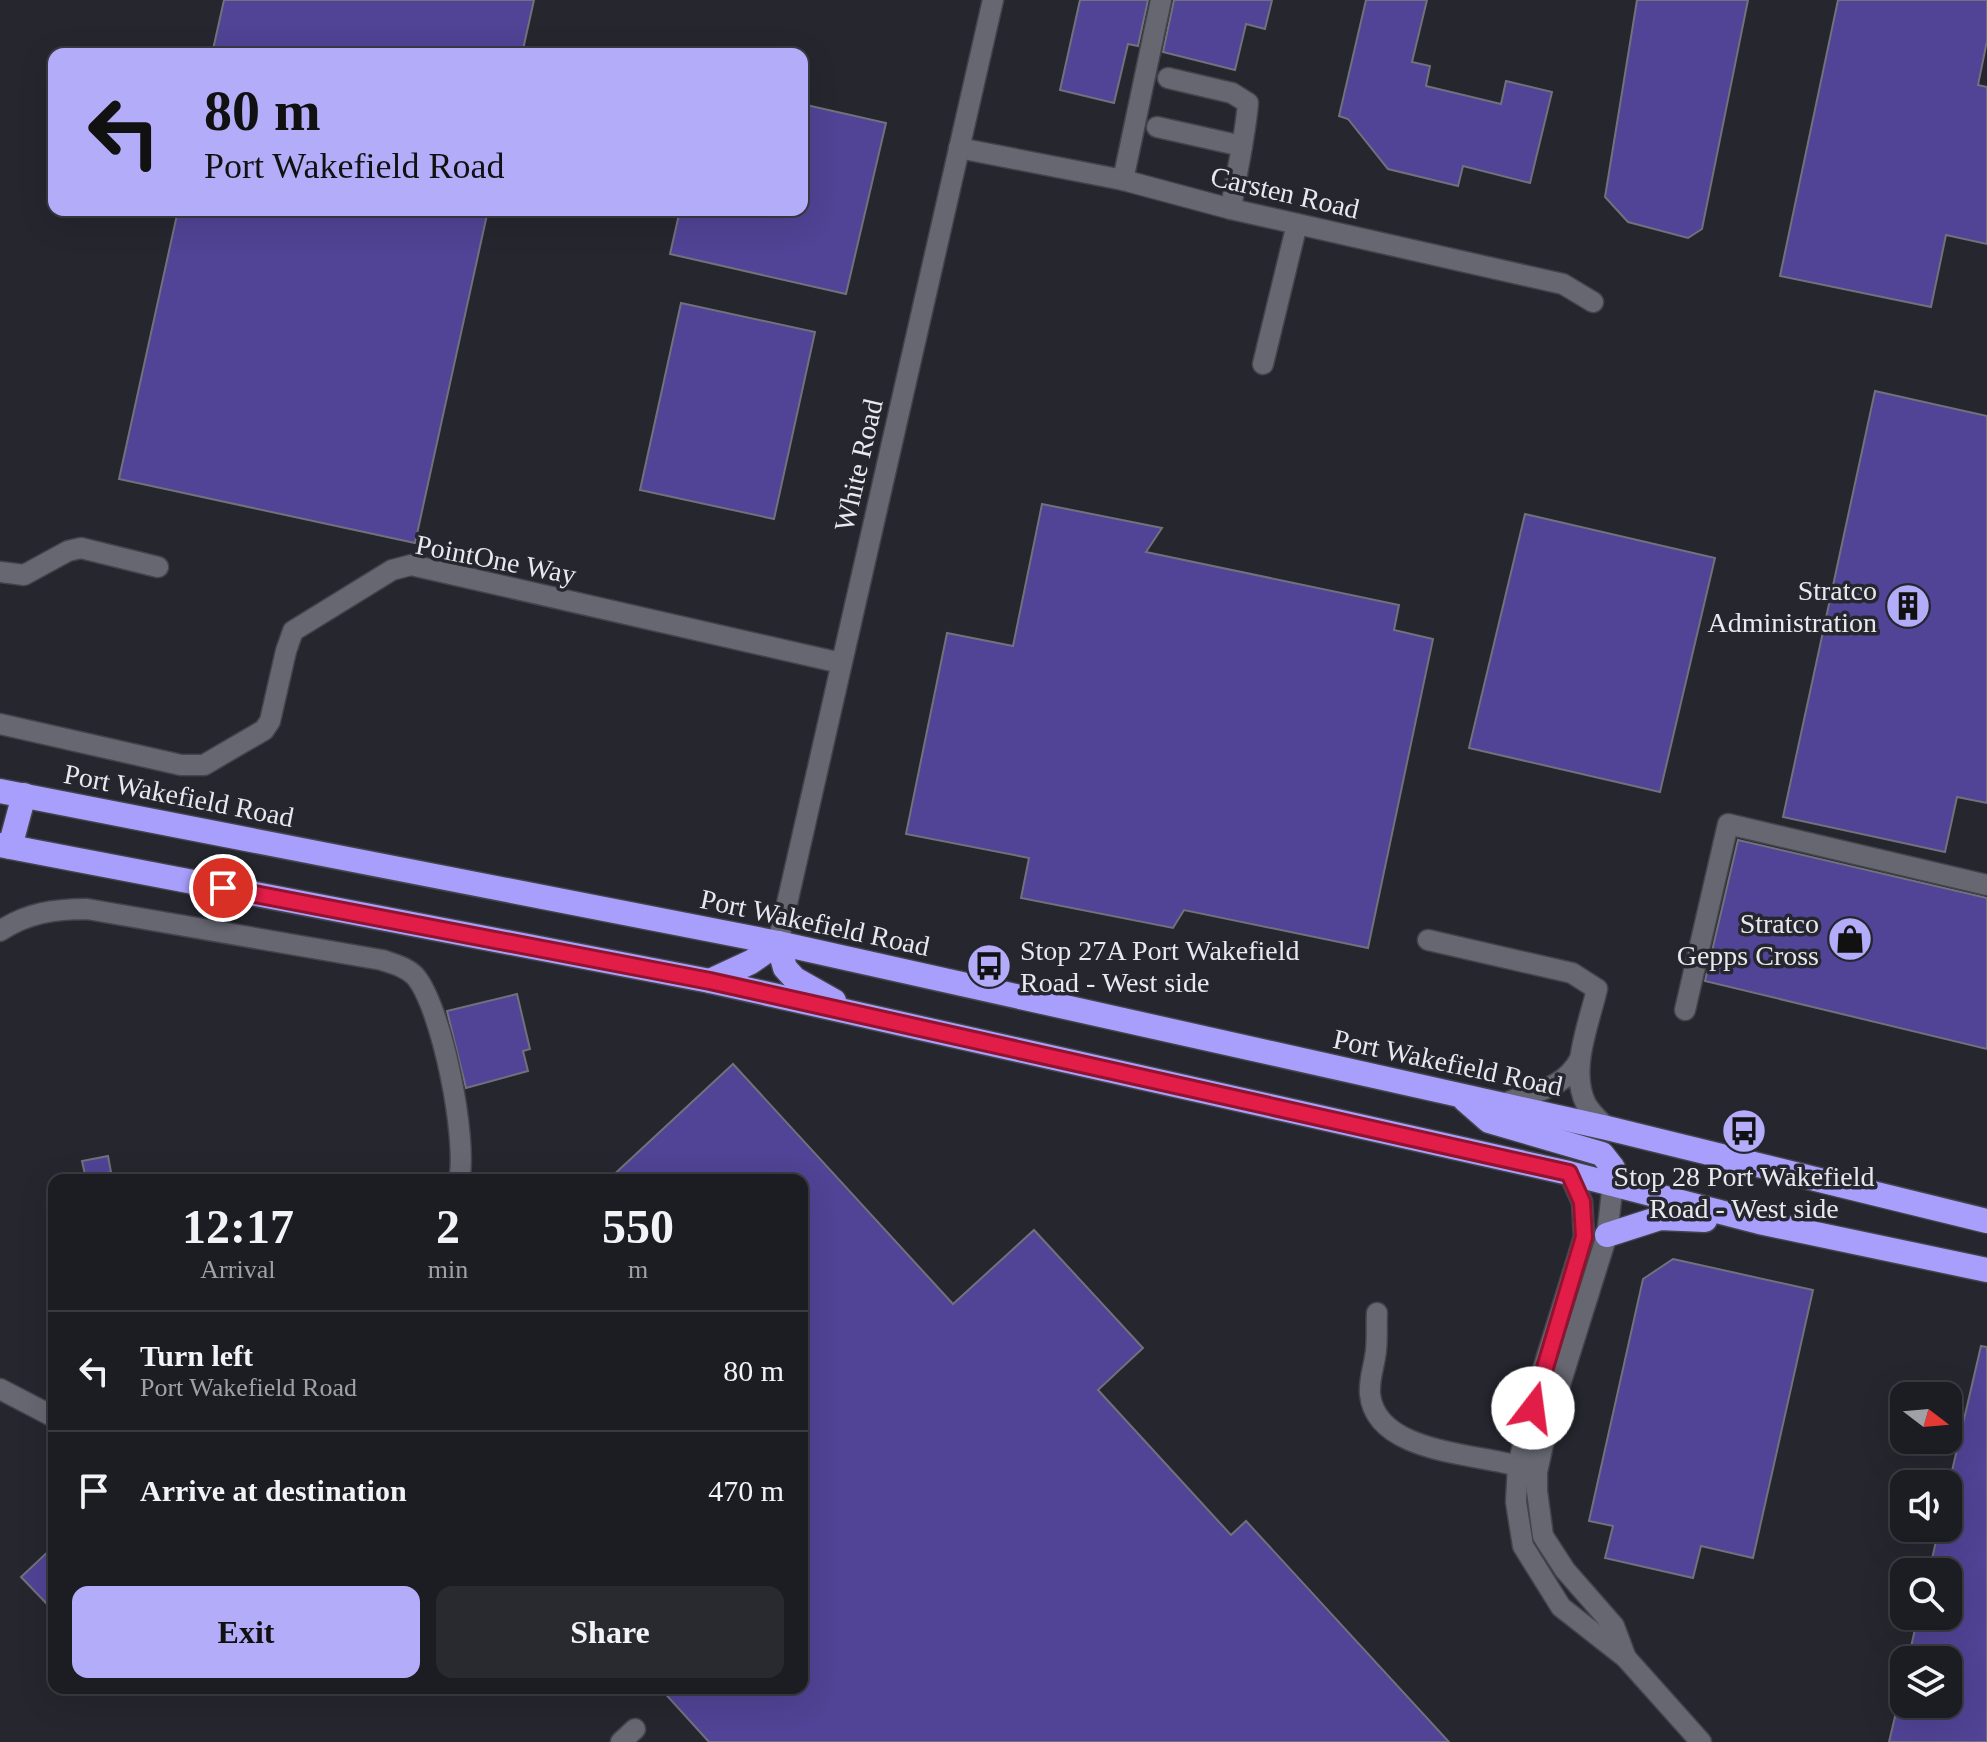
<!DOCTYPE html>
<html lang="en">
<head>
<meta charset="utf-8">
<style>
	:root { --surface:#1c1c23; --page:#292930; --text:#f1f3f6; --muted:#a0a1a6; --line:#3a3a41; --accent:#b3adf9 }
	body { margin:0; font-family:"Times New Roman",serif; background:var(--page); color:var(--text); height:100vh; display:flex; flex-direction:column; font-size:30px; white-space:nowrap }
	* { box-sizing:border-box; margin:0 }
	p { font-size:26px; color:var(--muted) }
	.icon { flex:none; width:44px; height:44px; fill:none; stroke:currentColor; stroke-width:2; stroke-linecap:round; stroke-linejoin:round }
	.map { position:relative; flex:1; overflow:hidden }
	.details { position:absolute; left:48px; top:1174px; width:760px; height:520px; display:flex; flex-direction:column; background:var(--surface); border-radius:16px; box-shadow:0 8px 32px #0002,0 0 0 2px var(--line) }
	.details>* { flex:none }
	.top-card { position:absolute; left:48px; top:48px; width:760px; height:168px; border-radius:16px; box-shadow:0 8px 32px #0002,0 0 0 2px var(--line); background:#b3adf9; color:#111; overflow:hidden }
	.needle { width:52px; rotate:106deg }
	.fabs { position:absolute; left:1890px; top:1382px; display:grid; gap:16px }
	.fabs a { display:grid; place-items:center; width:72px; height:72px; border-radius:16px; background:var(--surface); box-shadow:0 8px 32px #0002,0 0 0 2px var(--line); font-size:40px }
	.pin { position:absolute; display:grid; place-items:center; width:68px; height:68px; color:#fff; margin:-34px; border:4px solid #fff; border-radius:50%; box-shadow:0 2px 8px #0007 }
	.me { position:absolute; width:88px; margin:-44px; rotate:15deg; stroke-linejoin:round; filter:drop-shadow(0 0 6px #0008) }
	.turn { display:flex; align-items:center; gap:28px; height:168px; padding:0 24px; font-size:36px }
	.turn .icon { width:104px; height:104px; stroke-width:2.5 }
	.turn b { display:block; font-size:56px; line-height:68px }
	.eta { display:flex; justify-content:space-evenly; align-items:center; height:136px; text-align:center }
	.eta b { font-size:48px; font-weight:700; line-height:56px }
	.primary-button { display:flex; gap:16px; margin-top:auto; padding:16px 24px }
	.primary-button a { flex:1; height:92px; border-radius:16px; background:var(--accent); color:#111; font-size:32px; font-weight:700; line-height:92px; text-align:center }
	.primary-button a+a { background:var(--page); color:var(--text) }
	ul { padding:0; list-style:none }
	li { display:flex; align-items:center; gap:24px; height:120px; padding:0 24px; border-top:2px solid var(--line) }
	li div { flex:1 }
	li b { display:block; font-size:30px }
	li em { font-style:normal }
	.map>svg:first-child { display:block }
	.building { fill:#514395; stroke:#71717c; stroke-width:2 }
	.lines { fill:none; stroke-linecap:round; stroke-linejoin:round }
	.minor-casing { stroke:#43434b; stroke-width:23 }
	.highway-casing { stroke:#43434b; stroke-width:27 }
	.minor { stroke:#676772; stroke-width:20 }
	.highway { stroke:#a89ffd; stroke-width:24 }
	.route-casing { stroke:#92132f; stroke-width:20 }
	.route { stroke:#e11d48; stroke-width:14 }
	.labels { text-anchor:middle; stroke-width:7; stroke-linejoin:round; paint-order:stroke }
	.street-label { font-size:28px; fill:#e8e8ee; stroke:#26262f }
	.poi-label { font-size:28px; fill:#e8e8ee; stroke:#26262f; text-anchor:end }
</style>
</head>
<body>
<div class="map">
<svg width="1987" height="1742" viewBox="0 0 1987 1742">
	<rect width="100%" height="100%" fill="#26262f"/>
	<!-- building -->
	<g class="building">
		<path d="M224,0H534L522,54H212Z"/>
		<path d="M1080,0H1148L1138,46L1128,44L1114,103L1060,90Z"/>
		<path d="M1174,0H1272L1265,29L1246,24L1235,70L1163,52Z"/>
		<path d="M1366,0H1427L1412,62L1430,66L1426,86L1501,104L1506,81L1552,92L1530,183L1463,166L1458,186L1388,169L1348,119L1339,116Z"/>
		<path d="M1637,0H1748L1702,229L1688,238L1628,222L1605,197Z"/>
		<path d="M1838,0H1987V41L1978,85L1987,87V244L1946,235L1931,307L1780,276Z"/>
		<path d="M802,104L886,123L846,294L670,254L680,210H802Z"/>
		<path d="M178,210H488L415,543L119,479Z"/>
		<path d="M681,303L815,332L774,519L640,490Z"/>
		<path d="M1875,391L1987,416V803L1957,797L1945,852L1783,817Z"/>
		<path d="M1042,504L1162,528L1146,552L1399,605L1394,630L1433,639L1368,948L1184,910L1173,928L1021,898L1029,858L906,834L947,633L1013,646Z"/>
		<path d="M1525,514L1715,558L1660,792L1469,748Z"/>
		<path d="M1738,840L1987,898V1049L1705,981Z"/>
		<path d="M517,994L530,1049L523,1051L528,1071L466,1088L447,1011Z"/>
		<path d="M733,1064L953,1304L1034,1230L1143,1348L1098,1390L1231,1535L1246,1521L1449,1742H709L660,1688H802V1180H608Z"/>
		<path d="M108,1156L111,1172L86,1179L82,1161Z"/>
		<path d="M1673,1259L1813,1290L1753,1558L1701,1546L1693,1578L1605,1558L1613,1526L1589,1521L1643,1279Z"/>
		<path d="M1981,1346L1987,1347V1742H1889L1898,1704H1948V1660H1908L1918,1616H1948V1572H1929L1939,1528H1948V1488Z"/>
		<path d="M54,1546V1595L46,1603L21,1577Z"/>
	</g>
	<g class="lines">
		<!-- minor casing -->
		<g class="minor-casing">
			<g id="minor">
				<path d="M1168,78L1232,93L1248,103C1245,139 1236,174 1231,209"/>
				<path d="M1157,127L1242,146"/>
				<path d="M959,148L1123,180L1231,209L1563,284L1593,302"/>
				<path d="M1123,180L1161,0"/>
				<path d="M1263,364L1297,224"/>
				<path d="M0,572L24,575L68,551L81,548L158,567"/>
				<path d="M0,724L181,765H204L264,730L270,721L286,651L293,631L392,570L411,565L841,663"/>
				<path d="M0,931C27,913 54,909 87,909L382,960C394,964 406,967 415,976C442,1007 468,1141 459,1180"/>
				<path d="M1428,940L1572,973L1597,989C1589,1024 1569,1070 1586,1104C1591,1113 1600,1121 1607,1128"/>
				<path d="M778,943L993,0"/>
				<path d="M1685,1010L1728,824L1987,885"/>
				<path d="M1499,1106C1530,1091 1562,1092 1580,1059"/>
				<path d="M1569,1173L1582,1202L1584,1237L1540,1379L1518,1465L1516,1502L1523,1546L1561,1607L1626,1658L1701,1742"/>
				<path d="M1613,1183L1607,1235L1547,1426L1537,1472V1491L1543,1536L1565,1570L1614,1626L1626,1658"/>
				<path d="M1377,1313C1376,1327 1378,1343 1375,1357C1373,1370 1369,1380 1370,1394C1376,1456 1484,1453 1529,1469"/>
				<path d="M0,1389L54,1417"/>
				<path d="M621,1742L635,1729"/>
			</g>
		</g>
		<!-- highway casing -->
		<g class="highway-casing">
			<g id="highway">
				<path d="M0,791L778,943L1607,1128L1987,1221"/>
				<path d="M0,845L710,981L1569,1173L1759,1222L1987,1270"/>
				<path d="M10,847L24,795"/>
				<path d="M778,943L785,968L795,979L834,1001"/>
				<path d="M710,981L751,962L778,943"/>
				<path d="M1465,1100L1489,1121L1602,1154L1613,1168V1183"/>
				<path d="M1607,1235L1660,1218L1705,1220"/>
			</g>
		</g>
		<!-- minor -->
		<use href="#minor" class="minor"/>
		<!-- highway -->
		<use href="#highway" class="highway"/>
	</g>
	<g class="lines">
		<!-- route casing -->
		<g class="route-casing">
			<path id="route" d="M223,888L710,981L1569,1173L1582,1202L1584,1237L1533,1408"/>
		</g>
		<!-- route -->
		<use href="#route" class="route"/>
	</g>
	<!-- icons -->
	<defs>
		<g id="building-disc" transform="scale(2.3)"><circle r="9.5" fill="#b3adf9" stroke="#26262f"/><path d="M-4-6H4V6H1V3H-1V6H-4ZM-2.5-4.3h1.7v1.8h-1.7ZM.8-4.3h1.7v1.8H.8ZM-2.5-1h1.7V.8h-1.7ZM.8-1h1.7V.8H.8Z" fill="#111"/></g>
		<g id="shop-disc" transform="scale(2.3)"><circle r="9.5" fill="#b3adf9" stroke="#26262f"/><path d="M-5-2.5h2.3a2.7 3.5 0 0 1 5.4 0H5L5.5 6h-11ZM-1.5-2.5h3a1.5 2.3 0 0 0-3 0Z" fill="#111"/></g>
		<g id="bus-disc" transform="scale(2.3)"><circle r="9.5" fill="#b3adf9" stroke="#26262f"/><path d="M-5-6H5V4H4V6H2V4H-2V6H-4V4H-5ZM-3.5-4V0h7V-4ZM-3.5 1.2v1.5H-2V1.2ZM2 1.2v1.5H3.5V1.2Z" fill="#111"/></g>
	</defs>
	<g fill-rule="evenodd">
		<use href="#building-disc" x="1908" y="606"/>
		<use href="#shop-disc" x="1850" y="939"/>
		<use href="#bus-disc" x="989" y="966"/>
		<use href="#bus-disc" x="1744" y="1131"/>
	</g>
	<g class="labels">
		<!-- street labels -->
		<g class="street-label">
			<text transform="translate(1285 192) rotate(13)" y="10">Carsten Road</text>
			<text transform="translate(858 465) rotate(-77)" y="10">White Road</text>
			<text transform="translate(496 559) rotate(11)" y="10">PointOne Way</text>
			<text transform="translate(179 795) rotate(11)" y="10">Port Wakefield Road</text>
			<text transform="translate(815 922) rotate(12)" y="10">Port Wakefield Road</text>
			<text transform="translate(1448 1062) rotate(12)" y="10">Port Wakefield Road</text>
		</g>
		<!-- poi labels -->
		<g class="poi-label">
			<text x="1877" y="600">Stratco<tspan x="1877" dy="32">Administration</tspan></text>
			<text x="1819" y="933">Stratco<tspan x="1819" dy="32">Gepps Cross</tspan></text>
			<text x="1020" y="960" text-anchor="start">Stop 27A Port Wakefield<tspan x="1020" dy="32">Road - West side</tspan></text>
			<text x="1744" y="1186" text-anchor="middle">Stop 28 Port Wakefield<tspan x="1744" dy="32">Road - West side</tspan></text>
		</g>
	</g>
</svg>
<div class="fabs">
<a><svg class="needle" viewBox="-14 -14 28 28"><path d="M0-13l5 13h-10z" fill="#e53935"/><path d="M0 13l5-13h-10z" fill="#a0a1a6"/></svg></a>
<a><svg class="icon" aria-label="sound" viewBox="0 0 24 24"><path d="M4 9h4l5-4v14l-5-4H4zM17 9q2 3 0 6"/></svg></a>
<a><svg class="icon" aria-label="search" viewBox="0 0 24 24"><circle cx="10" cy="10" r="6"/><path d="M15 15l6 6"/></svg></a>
<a><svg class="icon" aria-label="layers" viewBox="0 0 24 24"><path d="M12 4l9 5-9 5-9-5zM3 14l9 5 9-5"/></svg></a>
</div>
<div class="pin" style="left:223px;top:888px;background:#d93025"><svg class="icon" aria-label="arrive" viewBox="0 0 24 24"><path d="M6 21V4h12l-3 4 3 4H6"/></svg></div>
<svg class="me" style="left:1533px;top:1408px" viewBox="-20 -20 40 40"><circle r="19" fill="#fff"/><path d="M0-13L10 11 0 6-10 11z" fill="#e11d48"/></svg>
<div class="top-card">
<div class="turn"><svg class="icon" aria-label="left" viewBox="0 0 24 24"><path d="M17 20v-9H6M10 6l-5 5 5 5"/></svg><div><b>80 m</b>Port Wakefield Road</div></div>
</div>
<section class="details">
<div class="eta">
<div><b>12:17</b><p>Arrival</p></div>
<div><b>2</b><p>min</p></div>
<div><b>550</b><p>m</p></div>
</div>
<ul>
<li><svg class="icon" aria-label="left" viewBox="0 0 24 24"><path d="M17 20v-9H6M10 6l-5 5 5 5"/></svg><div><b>Turn left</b><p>Port Wakefield Road</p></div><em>80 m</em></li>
<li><svg class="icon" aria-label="arrive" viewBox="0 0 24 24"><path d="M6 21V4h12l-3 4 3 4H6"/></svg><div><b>Arrive at destination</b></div><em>470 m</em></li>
</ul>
<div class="primary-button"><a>Exit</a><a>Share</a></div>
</section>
</div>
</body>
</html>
